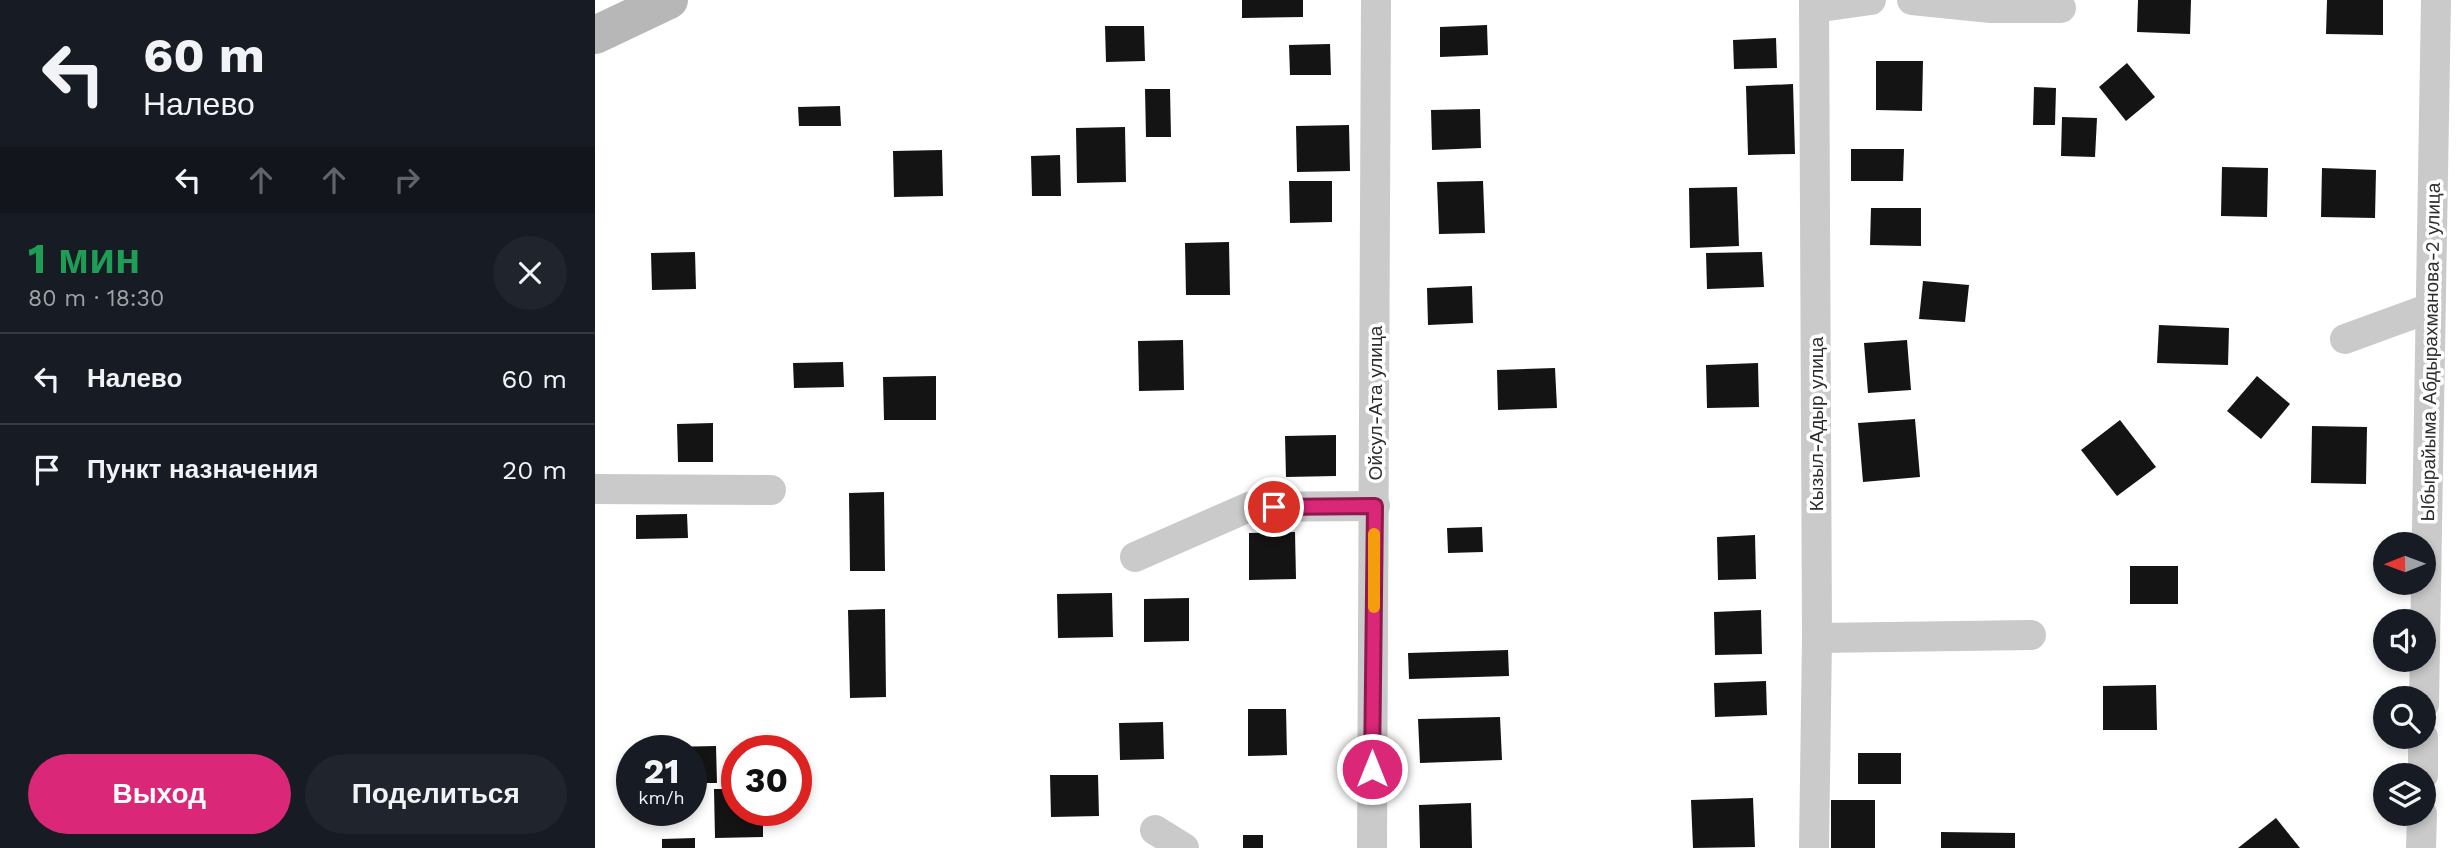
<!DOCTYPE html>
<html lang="ru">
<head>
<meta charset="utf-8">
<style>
	:root { --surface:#171b24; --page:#20242c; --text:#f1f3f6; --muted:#9ea1a6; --line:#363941; --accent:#db2777 }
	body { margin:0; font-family:"Work Sans",sans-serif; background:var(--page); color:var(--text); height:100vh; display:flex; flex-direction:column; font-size:26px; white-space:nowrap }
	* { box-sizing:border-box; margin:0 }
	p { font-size:23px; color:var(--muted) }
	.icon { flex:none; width:38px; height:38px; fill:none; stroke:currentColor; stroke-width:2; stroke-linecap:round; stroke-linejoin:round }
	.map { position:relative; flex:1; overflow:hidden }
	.drawer { display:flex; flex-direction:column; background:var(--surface); width:595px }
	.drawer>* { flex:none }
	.hud { background:#171b24; color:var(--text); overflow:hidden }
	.needle { width:46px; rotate:269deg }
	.fabs { position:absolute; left:1778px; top:532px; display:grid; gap:14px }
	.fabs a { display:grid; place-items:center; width:63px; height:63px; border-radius:50%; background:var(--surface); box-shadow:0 4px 10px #0003; font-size:35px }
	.speed { position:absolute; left:21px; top:735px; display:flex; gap:14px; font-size:35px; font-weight:700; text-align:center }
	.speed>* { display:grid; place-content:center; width:91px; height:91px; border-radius:50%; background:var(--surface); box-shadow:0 4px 10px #0003; line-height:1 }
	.speed small { font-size:18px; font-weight:400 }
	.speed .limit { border:10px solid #d22; background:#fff; color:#111 }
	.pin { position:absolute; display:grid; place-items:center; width:60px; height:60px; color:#fff; margin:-30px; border:4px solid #fff; border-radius:50%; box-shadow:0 2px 7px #0007 }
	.me { position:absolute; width:77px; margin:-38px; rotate:0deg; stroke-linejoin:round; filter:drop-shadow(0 0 5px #0008) }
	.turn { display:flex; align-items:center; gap:24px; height:147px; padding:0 28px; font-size:32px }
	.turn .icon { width:91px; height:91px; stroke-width:2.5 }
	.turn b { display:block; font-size:49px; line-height:60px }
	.lanes { display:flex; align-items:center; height:66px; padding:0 28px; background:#0003; justify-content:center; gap:35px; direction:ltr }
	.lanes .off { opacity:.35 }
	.round { display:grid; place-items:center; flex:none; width:74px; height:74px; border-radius:37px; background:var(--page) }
	.overview { display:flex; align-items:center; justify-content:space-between; height:119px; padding:0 28px }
	h1 { font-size:42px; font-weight:700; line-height:52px; color:#1e9e55 }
	.cta { display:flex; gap:14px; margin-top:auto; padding:14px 28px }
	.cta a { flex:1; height:80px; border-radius:42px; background:var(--accent); color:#fff; font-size:28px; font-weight:700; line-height:80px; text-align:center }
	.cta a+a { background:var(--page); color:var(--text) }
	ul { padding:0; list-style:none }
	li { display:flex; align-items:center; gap:21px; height:91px; padding:0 28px; border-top:2px solid var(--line) }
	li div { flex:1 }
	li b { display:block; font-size:26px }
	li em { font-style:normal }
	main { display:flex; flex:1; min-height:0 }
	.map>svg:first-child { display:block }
	.building { fill:#141414 }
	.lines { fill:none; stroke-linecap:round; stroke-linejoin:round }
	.street { stroke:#cacaca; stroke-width:30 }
	.secondary { stroke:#b7b7b7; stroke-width:38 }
	.route-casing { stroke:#8e194d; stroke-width:18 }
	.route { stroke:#db2777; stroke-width:12 }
	.slow { stroke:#f59e0b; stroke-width:12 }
	.labels { text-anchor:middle; stroke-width:7; stroke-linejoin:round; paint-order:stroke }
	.street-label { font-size:19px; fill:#2d2d2d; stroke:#fff }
</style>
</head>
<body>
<main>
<section class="drawer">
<div class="hud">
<div class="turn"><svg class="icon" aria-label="left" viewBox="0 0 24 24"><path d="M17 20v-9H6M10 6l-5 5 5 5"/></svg><div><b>60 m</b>Налево</div></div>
<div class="lanes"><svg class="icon" aria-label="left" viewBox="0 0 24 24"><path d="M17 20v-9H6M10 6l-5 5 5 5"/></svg><svg class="icon off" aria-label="ahead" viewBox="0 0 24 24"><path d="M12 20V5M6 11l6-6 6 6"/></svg><svg class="icon off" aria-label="ahead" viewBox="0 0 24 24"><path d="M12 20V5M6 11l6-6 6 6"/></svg><svg class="icon off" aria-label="right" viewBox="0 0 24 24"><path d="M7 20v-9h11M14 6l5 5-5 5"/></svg></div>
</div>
<div class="overview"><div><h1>1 мин</h1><p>80 m · 18:30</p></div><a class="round"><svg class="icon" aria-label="close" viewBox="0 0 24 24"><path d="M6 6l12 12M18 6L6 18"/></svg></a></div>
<ul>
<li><svg class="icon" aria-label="left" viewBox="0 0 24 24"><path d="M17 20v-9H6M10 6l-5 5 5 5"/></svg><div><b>Налево</b></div><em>60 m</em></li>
<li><svg class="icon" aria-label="arrive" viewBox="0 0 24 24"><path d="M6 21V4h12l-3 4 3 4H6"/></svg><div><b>Пункт назначения</b></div><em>20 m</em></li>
</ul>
<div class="cta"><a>Выход</a><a>Поделиться</a></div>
</section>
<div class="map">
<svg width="1863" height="848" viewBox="0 0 1863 848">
	<rect width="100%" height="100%" fill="#fff"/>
	<!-- building -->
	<g class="building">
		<path d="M647,0H708V17L647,18Z"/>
		<path d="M1543,0H1596L1595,34L1542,32Z"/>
		<path d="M1732,0H1788V35L1731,34Z"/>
		<path d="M892,25L893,55L845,57V27Z"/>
		<path d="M510,26H549L550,61L511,62Z"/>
		<path d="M1181,38L1182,68L1139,69L1138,40Z"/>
		<path d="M735,44L736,75H695L694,45Z"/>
		<path d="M1281,61H1328L1327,111L1281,110Z"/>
		<path d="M1532,63L1560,97L1531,121L1504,87Z"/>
		<path d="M1198,84L1200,154L1153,155L1151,86Z"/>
		<path d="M1439,87L1461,88L1460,125H1438Z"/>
		<path d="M550,89H575L576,137H551Z"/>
		<path d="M245,106L246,126H204L203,107Z"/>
		<path d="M885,109L886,148L837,150L836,110Z"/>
		<path d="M1467,117L1502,118L1500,157L1466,156Z"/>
		<path d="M754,125L755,171L702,172L701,126Z"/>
		<path d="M530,127L531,182L482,183L481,128Z"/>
		<path d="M1256,149H1309L1308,181H1256Z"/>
		<path d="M347,150L348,196L299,197L298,151Z"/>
		<path d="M465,155L466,196H437L436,156Z"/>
		<path d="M1627,167L1673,168L1672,217L1626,216Z"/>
		<path d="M1727,168L1781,170L1780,218L1726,217Z"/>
		<path d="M694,181H737V222L695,223Z"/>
		<path d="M888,181L890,233L844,234L842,182Z"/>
		<path d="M1142,187L1144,246L1095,248L1094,188Z"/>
		<path d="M1276,208H1326V246L1275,245Z"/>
		<path d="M634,242L635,295H591L590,243Z"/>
		<path d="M100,252L101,289L57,290L56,253Z"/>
		<path d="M1167,252L1169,287L1112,289L1111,253Z"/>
		<path d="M1328,281L1374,285L1370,322L1324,319Z"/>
		<path d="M877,286L878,323L833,325L832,288Z"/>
		<path d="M1564,325L1634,328L1633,365L1562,363Z"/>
		<path d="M588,340L589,390L544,391L543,341Z"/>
		<path d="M1312,340L1316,390L1273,393L1269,343Z"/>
		<path d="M248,362L249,387L199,388L198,363Z"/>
		<path d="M1163,363L1164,407L1112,408L1111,365Z"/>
		<path d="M960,368L962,408L903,410L902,370Z"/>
		<path d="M341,376V420H289L288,377Z"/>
		<path d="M1662,376L1695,404L1666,439L1632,411Z"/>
		<path d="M1320,419L1325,477L1268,482L1263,423Z"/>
		<path d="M1525,420L1561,467L1522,496L1486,450Z"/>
		<path d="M118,423V462H83L82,424Z"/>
		<path d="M1717,426L1772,427L1771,484L1716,483Z"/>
		<path d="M741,435V476L691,477L690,436Z"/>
		<path d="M289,492L290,571H255L254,493Z"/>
		<path d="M92,514L93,538L41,539V515Z"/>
		<path d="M887,527L888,552L853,553L852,528Z"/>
		<path d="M700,532L701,579L654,580V533Z"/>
		<path d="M1160,535L1161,579L1123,580L1122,537Z"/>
		<rect x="1535" y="566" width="48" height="38"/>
		<path d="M517,593L518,637L463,638L462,594Z"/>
		<path d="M594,598V641L549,642V599Z"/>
		<path d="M290,609L291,697L255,698L253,610Z"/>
		<path d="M1166,610L1167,654L1120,655L1119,612Z"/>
		<path d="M913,650L914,676L814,679L813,653Z"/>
		<path d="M1171,681L1172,715L1120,717L1119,683Z"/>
		<path d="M1561,685L1562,730H1508V686Z"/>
		<path d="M653,709H691L692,755L653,756Z"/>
		<path d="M905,717L907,760L825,763L823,719Z"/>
		<path d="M568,722L569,759L525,760L524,723Z"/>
		<path d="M121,746L122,783H96V751H74V747Z"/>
		<rect x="1263" y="753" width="43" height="31"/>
		<path d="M455,775H503L504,816L456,817Z"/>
		<path d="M119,789H142V810H168V837L120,838Z"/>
		<path d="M1158,798L1160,847L1098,848L1096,800Z"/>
		<rect x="1236" y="800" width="44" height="48"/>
		<path d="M876,803L877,848H825L824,805Z"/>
		<path d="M1681,818L1705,848H1643Z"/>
		<path d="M1346,832L1420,833V848H1346Z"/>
		<rect x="648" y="835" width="20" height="13"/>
		<path d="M100,838V848H67V839Z"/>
	</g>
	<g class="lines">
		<!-- street -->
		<g class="street">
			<path d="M1317,0L1396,8H1466"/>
			<path d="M1219,8L1276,0"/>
			<path d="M1750,339L1835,308"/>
			<path d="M0,489L176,490"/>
			<path d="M540,557L654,507L780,506"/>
			<path d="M1222,638L1436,635"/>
			<path d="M1829,704L1841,0"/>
			<path d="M1828,775V737"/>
			<path d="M560,830L589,848"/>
			<path d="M777,848L781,0"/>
			<path d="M1219,848L1222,638L1219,0"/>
			<path d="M1826,848L1827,814"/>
		</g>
		<!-- secondary -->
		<path class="secondary" d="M0,35L74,0"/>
	</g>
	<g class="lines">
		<!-- route casing -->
		<g class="route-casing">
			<path id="route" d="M679,507L780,506L777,769"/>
		</g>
		<!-- route -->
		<use href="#route" class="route"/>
		<!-- slow -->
		<path class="slow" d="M779,607V534"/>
	</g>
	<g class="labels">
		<!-- street labels -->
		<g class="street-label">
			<text transform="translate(1835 352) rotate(-89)" y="7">Ыбырайыма Абдырахманова-2 улица</text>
			<text transform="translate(780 403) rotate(-90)" y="7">Ойсул-Ата улица</text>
			<text transform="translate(1221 424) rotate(-90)" y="7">Кызыл-Адыр улица</text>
		</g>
	</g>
</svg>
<div class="fabs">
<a><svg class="needle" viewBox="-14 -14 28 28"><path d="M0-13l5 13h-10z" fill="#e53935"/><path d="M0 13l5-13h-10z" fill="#9ea1a6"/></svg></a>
<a><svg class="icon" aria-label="sound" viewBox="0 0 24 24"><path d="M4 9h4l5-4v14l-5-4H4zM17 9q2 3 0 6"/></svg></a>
<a><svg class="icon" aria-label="search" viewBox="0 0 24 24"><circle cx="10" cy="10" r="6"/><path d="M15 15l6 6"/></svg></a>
<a><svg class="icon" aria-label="layers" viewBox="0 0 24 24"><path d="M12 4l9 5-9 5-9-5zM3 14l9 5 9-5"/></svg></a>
</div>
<div class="speed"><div>21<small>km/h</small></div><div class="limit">30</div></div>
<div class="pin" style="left:679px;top:507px;background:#d93025"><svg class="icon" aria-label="arrive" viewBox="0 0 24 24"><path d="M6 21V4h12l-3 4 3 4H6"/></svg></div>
<svg class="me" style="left:777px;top:769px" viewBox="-20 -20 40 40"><circle r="17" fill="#db2777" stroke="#fff" stroke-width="3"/><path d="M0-11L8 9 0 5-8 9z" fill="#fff"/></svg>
</div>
</main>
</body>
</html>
